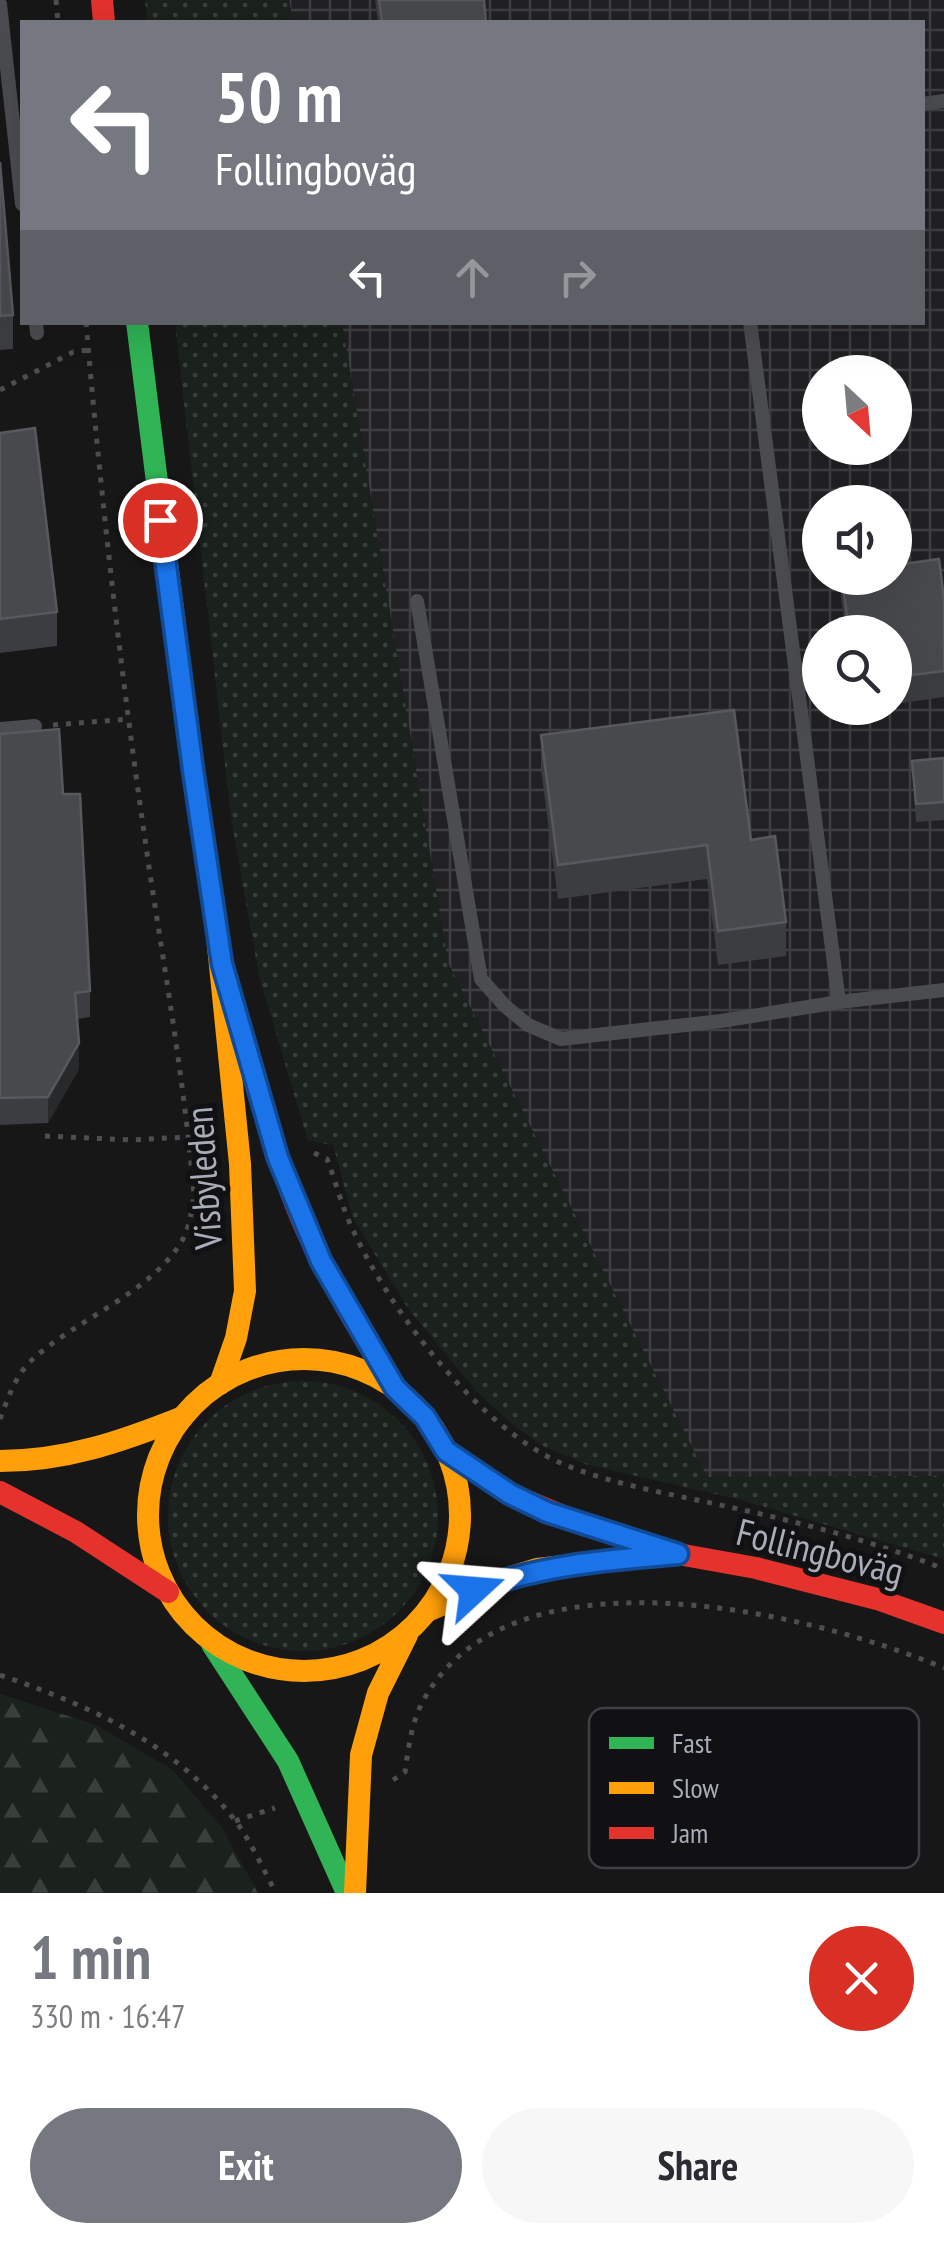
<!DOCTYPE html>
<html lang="en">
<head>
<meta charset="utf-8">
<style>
	:root { --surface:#fff; --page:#f7f7f7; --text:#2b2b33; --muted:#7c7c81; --accent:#757880 }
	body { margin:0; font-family:"PT Sans Narrow",sans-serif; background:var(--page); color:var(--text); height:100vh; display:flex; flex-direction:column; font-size:38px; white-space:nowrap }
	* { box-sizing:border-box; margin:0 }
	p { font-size:32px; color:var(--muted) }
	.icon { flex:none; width:55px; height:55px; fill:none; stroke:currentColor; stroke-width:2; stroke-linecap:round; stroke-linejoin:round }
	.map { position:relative; height:1893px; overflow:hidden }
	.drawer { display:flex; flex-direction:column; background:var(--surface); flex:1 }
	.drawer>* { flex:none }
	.guide { position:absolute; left:20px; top:20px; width:905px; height:305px; border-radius:0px; box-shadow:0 10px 40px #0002; background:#757880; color:#fff; overflow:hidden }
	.needle { width:65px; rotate:154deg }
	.buttons { position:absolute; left:802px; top:355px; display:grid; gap:20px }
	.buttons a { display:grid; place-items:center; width:110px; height:110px; border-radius:50%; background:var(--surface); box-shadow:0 10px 40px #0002; font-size:50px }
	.pin { position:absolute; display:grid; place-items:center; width:85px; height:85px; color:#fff; margin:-42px; border:5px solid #fff; border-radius:50%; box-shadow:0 2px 10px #0007 }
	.me { position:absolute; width:110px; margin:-55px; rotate:71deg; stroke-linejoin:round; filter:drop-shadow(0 0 8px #0008) }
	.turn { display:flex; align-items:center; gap:35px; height:210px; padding:0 30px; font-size:45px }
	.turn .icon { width:130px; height:130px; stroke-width:2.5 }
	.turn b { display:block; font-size:70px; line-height:85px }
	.lanes { display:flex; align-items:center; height:95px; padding:0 30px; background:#0003; justify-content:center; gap:50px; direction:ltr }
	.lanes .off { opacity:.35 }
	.round { display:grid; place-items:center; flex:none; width:105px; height:105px; border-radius:52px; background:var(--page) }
	.summary { display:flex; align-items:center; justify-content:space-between; height:170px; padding:0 30px }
	h1 { font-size:60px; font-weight:700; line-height:75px; color:var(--accent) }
	.primary-button { display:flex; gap:20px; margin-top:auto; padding:20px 30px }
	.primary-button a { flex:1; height:115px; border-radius:60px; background:var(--accent); color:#fff; font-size:40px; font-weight:700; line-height:115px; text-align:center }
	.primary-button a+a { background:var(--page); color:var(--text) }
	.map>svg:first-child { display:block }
	.industrial { fill:url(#industrial-grid); fill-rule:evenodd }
	.grass { fill:url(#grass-dots) }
	.forest { fill:url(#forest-firs) }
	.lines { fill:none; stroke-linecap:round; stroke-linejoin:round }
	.path { stroke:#4d4e52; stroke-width:5; stroke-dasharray:5 8; stroke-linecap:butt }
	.lane { stroke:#4b4c50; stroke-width:14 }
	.fast { stroke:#30b455; stroke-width:22 }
	.slow { stroke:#ff9f0a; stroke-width:22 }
	.jam { stroke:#e5322d; stroke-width:22 }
	.wall { fill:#3c3d40 }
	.shaded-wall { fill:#28292a }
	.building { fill:#48494d; stroke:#57595e; stroke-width:2.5 }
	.route-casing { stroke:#114b97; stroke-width:25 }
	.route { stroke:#1a73e8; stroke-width:18 }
	.labels { text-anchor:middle; stroke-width:10; stroke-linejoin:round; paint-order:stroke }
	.street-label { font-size:38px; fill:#a8adb8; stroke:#111113 }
	.key { fill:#111113; stroke:#3e4045; stroke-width:2.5 }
	.key-label { font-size:28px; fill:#a8adb8 }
</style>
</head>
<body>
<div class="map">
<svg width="944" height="1893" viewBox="0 0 944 1893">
	<defs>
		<pattern id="industrial-grid" width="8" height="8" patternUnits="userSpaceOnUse" patternTransform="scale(2.5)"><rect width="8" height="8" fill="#212124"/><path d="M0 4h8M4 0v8" fill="none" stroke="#3e3f42"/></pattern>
		<pattern id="grass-dots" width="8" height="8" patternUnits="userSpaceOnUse" patternTransform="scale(2.5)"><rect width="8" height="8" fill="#1b211c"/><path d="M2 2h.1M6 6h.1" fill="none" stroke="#393f3b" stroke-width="1.8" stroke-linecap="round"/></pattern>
		<pattern id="forest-firs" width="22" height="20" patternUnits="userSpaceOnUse" patternTransform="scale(2.5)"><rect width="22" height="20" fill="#1b211c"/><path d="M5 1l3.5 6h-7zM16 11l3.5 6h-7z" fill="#393f3b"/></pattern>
	</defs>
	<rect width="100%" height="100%" fill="#171717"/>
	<!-- industrial -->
	<path class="industrial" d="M289,0H944V1476L707,1477L448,963L342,323L922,322V22H293ZM820,372H895V448H820ZM820,502H895V578H820ZM820,632H895V708H820Z"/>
	<!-- grass -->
	<g class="grass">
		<path d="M145,0H289L293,22H147Z"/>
		<path d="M175,323H342L448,963L707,1477L944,1476V1559L737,1499L588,1465L543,1446L513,1425L476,1391L407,1307L353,1218L333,1145L308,1141L259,976L231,818Z"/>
		<circle cx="303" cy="1516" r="135"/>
	</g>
	<!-- forest -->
	<path class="forest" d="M0,1694L96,1725L173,1770L222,1828L258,1893H0Z"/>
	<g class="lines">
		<!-- path -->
		<g class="path">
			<path d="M56,0L58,22"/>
			<path d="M0,390L73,352L88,350"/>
			<path d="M53,725L130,719"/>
			<path d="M45,1136L132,1140L187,1137"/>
			<path d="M314,1153L327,1159C336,1182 342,1208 353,1230C390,1311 480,1429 563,1464C614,1485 671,1494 725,1506C799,1522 873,1541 944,1569"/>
			<path d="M0,1419C8,1398 16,1374 33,1359C77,1319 153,1292 183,1239C190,1225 192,1210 194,1195C185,1091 168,989 152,887C124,700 102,511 86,322"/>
			<path d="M0,1675C90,1706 174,1743 234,1819C251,1841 263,1869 276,1893"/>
			<path d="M393,1780L405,1772C408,1750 411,1726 421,1705C505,1539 810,1612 944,1668"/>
			<path d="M235,1821L275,1808"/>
		</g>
		<!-- lane -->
		<g class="lane">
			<path d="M0,4L22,204"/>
			<path d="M922,104L944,101"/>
			<path d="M36,322L37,333"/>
			<path d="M750,322L839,1002L944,990"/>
			<path d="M417,601L481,979L505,1006L528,1025L561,1039L721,1021L839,1002"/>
			<path d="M0,729L35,726"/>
		</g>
		<!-- fast -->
		<g class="fast">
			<path d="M137,322L193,770L215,916"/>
			<path d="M212,1644L288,1761L347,1893"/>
		</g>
		<!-- slow -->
		<g class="slow">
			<path d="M215,916L240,1164L245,1291L236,1338L220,1384"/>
			<circle cx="304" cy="1515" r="156"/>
			<path d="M0,1461C66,1461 123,1441 183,1417"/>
			<path d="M427,1611L501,1580L537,1569L655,1556"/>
			<path d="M355,1893L361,1755L378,1693L407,1635"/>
		</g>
		<!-- jam -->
		<g class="jam">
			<path d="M102,0L104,22"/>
			<path d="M247,1049C264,1108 279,1168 304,1225C329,1281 361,1334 394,1386"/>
			<path d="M446,1451L510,1494L587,1526L678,1554L756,1568L877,1599L944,1623"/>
			<path d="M0,1492L76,1532L168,1592"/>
		</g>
	</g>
	<!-- wall -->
	<g class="wall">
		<path d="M375,0H484L486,22H378Z"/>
		<path d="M0,162L13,315V349L0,350Z"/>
		<path d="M0,433L57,612V646L0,653Z"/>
		<path d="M841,578L944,599V697L895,704V632H846L841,599Z"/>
		<path d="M0,734L63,794L90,991V1017L77,1019L79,1069L48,1123L0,1125Z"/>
		<path d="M541,735L751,840L786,922V956L718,965L707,879L558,899L541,769Z"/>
		<path d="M944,758V820L916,822L912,761Z"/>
	</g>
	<!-- shaded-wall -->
	<path class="shaded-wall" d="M79,1043V1069L48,1123V1097Z"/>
	<!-- building -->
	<g class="building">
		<path d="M379,0H484L486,22H382Z"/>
		<path d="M0,162L13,315L0,316Z"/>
		<path d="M35,428L57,612L0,619V433Z"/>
		<path d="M939,559L944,599V671L895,677V632H849L842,578H895V565Z"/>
		<path d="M734,710L751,840L775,836L786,922L718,931L707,845L558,865L541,735Z"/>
		<path d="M59,729L63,794H80L90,991L75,993L79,1043L48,1097L0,1098V734Z"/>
		<path d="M944,758V802L916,804L912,761Z"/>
	</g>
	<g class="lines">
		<!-- route casing -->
		<g class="route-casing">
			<path id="route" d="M160,520L193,770L222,964L278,1158L321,1261L395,1388L425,1417L446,1451L510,1494L547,1512L678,1554C607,1560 541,1565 474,1590"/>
		</g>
		<!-- route -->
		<use href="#route" class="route"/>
	</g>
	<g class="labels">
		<!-- street labels -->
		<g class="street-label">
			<text transform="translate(204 1178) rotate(-94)" y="13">Visbyleden</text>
			<text transform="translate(820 1552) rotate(14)" y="13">Follingboväg</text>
		</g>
	</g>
	<!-- legend -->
	<rect x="589" y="1708" width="330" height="160" rx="15" class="key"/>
	<rect x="609" y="1737" width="45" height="12" fill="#30b455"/>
	<rect x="609" y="1782" width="45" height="12" fill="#ff9f0a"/>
	<rect x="609" y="1827" width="45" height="12" fill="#e5322d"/>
	<g class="key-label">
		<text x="672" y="1753">Fast</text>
		<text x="672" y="1798">Slow</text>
		<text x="672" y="1843">Jam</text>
	</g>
</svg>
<div class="buttons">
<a><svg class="needle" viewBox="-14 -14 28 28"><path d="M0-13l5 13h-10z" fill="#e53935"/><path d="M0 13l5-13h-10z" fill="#7c7c81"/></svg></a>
<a><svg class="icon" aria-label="sound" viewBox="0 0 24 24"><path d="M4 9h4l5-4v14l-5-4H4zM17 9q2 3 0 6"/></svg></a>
<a><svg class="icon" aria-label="search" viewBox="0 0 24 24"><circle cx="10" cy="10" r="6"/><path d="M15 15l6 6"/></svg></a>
</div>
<div class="pin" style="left:160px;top:520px;background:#d93025"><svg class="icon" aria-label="arrive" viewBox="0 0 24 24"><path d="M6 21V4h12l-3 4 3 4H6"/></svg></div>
<svg class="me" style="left:474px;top:1590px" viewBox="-20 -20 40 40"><path d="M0-17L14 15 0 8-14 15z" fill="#1a73e8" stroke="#fff" stroke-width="4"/></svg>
<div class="guide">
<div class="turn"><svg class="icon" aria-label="left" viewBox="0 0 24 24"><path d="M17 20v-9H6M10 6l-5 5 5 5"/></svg><div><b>50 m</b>Follingboväg</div></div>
<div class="lanes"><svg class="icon" aria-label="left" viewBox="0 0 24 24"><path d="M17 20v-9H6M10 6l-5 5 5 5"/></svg><svg class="icon off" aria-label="ahead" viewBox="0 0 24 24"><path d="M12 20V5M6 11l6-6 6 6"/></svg><svg class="icon off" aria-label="right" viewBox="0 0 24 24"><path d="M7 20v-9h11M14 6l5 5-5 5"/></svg></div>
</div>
</div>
<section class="drawer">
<div class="summary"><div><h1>1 min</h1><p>330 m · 16:47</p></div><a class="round" style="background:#d93025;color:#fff"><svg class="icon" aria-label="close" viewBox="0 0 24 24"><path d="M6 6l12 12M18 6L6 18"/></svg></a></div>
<div class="primary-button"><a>Exit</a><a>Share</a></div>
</section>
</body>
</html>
